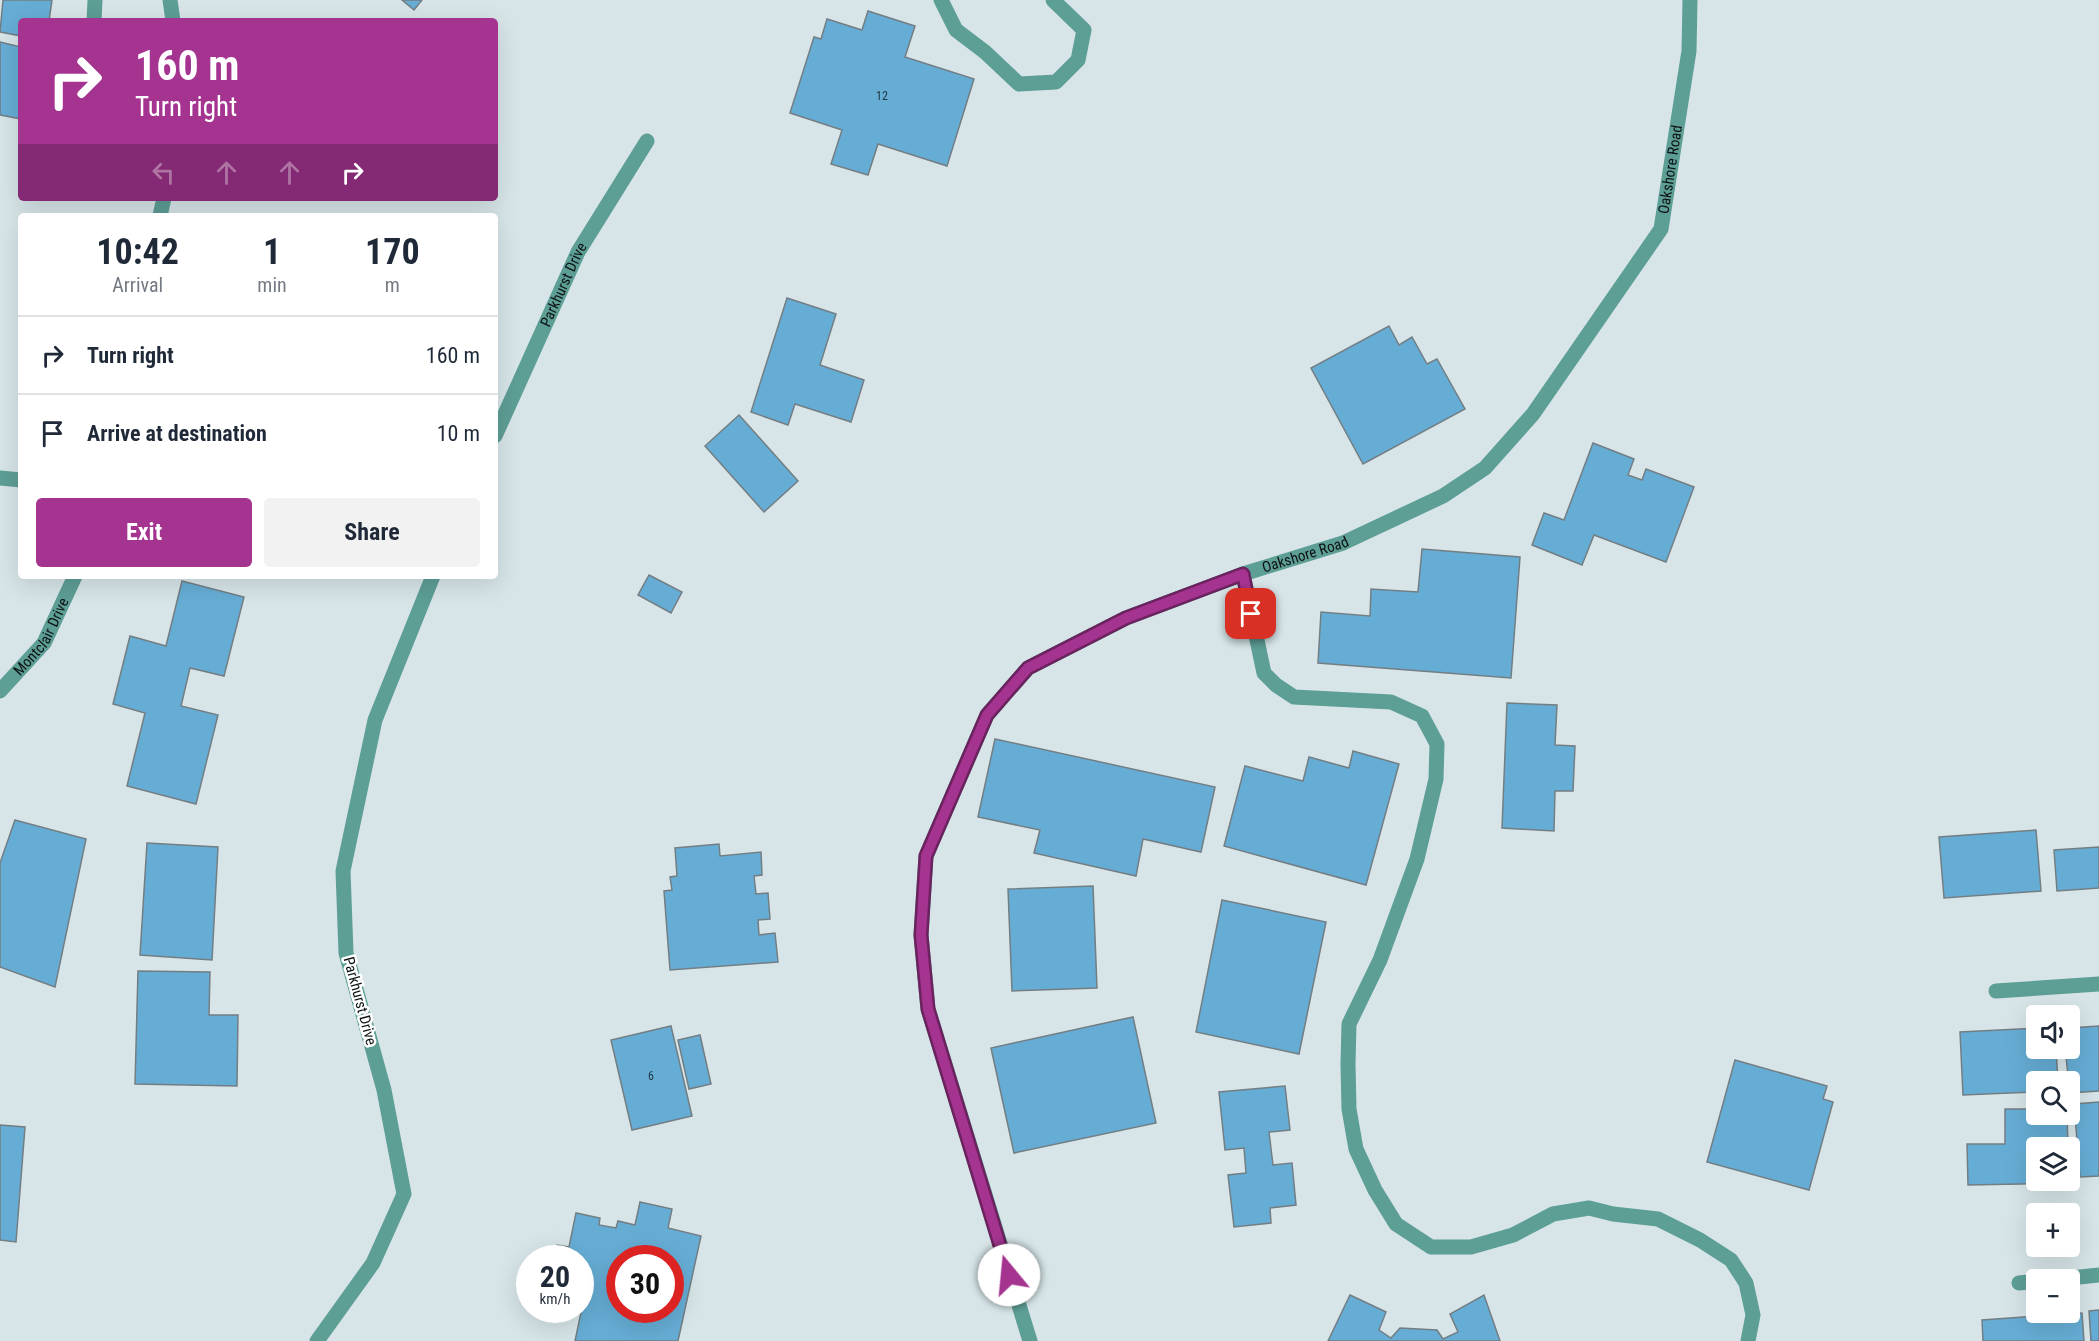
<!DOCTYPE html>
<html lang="en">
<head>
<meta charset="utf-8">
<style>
	:root { --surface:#fff; --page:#f2f2f3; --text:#1f2937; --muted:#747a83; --line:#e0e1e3; --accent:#a53490 }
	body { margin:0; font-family:"Roboto Condensed",sans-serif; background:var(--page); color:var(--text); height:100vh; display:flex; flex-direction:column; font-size:22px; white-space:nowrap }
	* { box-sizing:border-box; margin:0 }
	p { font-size:20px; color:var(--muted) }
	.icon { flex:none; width:33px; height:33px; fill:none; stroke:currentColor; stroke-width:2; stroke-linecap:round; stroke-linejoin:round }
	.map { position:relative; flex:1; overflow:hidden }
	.sheet { position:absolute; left:18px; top:213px; width:480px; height:366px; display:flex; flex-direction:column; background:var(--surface); border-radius:6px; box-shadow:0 6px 24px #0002 }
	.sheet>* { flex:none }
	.hud { position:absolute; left:18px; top:18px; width:480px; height:183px; border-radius:6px; box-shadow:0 6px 24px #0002; background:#a53490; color:#fff; overflow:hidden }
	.fabs { position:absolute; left:2026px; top:1005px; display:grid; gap:12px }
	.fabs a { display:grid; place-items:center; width:54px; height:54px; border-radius:6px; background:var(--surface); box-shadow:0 6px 24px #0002; font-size:30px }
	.speed { position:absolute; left:516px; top:1245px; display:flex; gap:12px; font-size:30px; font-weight:700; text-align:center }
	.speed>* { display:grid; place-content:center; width:78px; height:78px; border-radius:50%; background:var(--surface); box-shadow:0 6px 24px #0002; line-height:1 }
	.speed small { font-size:15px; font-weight:400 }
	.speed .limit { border:9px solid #d22; background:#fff; color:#111 }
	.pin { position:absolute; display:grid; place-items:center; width:51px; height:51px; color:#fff; margin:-26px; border-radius:12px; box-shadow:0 3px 9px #0006 }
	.me { position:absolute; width:66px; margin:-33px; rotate:343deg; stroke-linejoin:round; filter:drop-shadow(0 0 4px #0008) }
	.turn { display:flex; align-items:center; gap:21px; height:126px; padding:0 18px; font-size:27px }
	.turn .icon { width:78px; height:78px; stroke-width:2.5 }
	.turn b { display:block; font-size:42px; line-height:51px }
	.lanes { display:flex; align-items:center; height:57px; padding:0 18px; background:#0003; justify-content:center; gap:30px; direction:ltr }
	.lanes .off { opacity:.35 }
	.eta { display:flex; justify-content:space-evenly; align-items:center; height:102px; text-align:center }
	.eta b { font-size:36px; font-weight:700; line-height:42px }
	.cta { display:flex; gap:12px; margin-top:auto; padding:12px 18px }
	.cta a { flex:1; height:69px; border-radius:6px; background:var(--accent); color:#fff; font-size:24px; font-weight:700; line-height:69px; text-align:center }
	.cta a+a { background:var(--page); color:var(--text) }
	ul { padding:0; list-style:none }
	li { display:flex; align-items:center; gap:18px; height:78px; padding:0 18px; border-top:2px solid var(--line) }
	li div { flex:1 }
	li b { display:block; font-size:22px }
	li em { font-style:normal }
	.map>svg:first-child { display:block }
	.building { fill:#66add5; stroke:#737e84; stroke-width:1.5; fill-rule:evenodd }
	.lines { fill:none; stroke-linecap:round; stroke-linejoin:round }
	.street { stroke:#5d9e95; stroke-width:15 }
	.route-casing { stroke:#6b225e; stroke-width:15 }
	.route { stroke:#a53490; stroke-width:10 }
	.labels { text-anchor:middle; stroke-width:5; stroke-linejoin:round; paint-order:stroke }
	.number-label { font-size:12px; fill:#233944 }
	.street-label { font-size:15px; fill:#0d1213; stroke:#fff }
</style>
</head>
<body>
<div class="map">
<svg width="2099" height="1341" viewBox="0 0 2099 1341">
	<rect width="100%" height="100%" fill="#d7e5e8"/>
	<!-- building -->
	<g class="building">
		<path d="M3,0H52L49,21H21V36L0,32Z"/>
		<path d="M402,0H422L414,10Z"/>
		<path d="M868,11L915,26L905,57L974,79L947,166L878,144L868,175L831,164L842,130L790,113L814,37L821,39L827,19L862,30Z"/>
		<path d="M0,42L21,47V119L0,115Z"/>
		<path d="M787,298L836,314L820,365L864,380L851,422L795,404L788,425L751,412Z"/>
		<path d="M1389,326L1399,345L1412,337L1427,364L1437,359L1465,409L1363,464L1311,368Z"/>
		<path d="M739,415L798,481L764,512L705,446Z"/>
		<path d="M1593,443L1634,459L1628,475L1642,480L1646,469L1694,487L1666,562L1594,535L1582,565L1532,545L1544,513L1564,520Z"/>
		<path d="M1422,549L1520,557L1511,678L1318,663L1321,612L1370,616L1371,589L1418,592Z"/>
		<path d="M649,575L682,592L671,613L638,595Z"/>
		<path d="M182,581L244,597L224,676L190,668L181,706L218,715L196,804L127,786L145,713L113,704L130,636L166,646Z"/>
		<path d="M1507,703L1557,705L1555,745L1575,746L1573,791H1555L1554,831L1502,828Z"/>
		<path d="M995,739L1215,787L1201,852L1143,839L1136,876L1034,853L1040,830L978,817Z"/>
		<path d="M1353,751L1399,764L1366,885L1224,846L1245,766L1303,781L1309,757L1349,768Z"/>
		<path d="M15,820L86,839L55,987L0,967V863Z"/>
		<path d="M2036,830L2041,891L1944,898L1939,837Z"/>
		<path d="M147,843L218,847L212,960L140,955Z"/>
		<path d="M719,844L720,856L761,852L762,875L754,876L756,894L768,893L770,919L758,920L759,935L775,933L778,962L670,970L664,891L672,890L670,877L677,876L675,848Z"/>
		<path d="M2099,847V888L2057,891L2054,850Z"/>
		<path d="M1093,886L1097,988L1012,991L1008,889Z"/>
		<path d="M1222,900L1326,922L1299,1054L1196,1032Z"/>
		<path d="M138,971L210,972L209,1015H238L237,1086L135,1084Z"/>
		<path d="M1133,1017L1156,1123L1014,1153L991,1048Z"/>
		<path d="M671,1026L692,1116L632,1130L611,1040Z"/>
		<path d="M2099,1026V1091L2070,1093L2065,1048H2070V1028Z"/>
		<path d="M2037,1028V1048H2056L2058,1082H2037V1092L1963,1095L1960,1032Z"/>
		<path d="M700,1035L711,1084L689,1089L678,1040Z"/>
		<path d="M1735,1060L1827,1086L1823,1099L1833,1102L1809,1190L1707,1162Z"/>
		<path d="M1285,1086L1290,1130L1269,1132L1273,1165L1292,1163L1296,1205L1270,1208L1271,1223L1234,1227L1228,1175L1246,1173L1244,1148L1225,1150L1219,1092Z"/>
		<path d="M2099,1102V1176L2080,1177L2074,1104Z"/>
		<path d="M2005,1109H2037V1114H2067L2068,1148H2037V1180H2069V1183L1968,1185L1967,1144H2005Z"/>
		<path d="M0,1125L25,1127L16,1242L0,1240Z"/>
		<path d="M640,1202L672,1209L668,1228L701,1236L678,1341H575L584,1298L580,1297V1258H554L557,1245L569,1247L576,1213L600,1218L599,1225L616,1228L618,1221L635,1225ZM620,1258H670V1310H620Z"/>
		<path d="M1350,1295L1386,1312L1379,1330L1391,1338L1400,1328L1437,1330L1443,1339L1458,1332L1450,1314L1484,1295L1500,1341H1328Z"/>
		<path d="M2099,1310V1341H2091L2089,1311Z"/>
		<path d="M2082,1313L2084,1341H1983L1982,1320Z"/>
	</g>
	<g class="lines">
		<!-- street -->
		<g class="street">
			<path d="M170,0L173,21"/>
			<path d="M941,0L956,30L985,52L1019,84L1056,82L1078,60L1084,30L1053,0"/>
			<path d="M94,21L95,0"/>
			<path d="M160,216L164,198"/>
			<path id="s1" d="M495,436L578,252L647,141"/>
			<path d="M0,478L21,480"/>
			<path d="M1243,574L1264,673L1276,685L1294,697L1391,702L1422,716L1437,744L1436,779L1417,859L1380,960L1349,1024L1348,1064L1349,1109L1356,1149L1375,1190L1396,1224L1431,1247H1471L1513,1235L1553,1214L1589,1208L1613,1214L1658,1219L1700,1240L1731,1260L1746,1283L1753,1315L1748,1341"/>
			<path id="s2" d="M0,691L44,643L75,576"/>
			<path d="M1996,991L2099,984"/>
			<path d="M2051,1280L2099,1275"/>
			<path d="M2019,1283L2037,1281"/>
			<path d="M317,1341L373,1263L404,1194L384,1090L346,953L343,871L375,720L433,576"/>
			<path id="s3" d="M1030,1341L928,1009L921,935L926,856L987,715L1028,668L1126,618L1243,574L1343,543L1443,496L1485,468L1533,414L1661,229L1689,51L1690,0"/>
		</g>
	</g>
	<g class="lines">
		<!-- route casing -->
		<g class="route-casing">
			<path id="route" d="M1009,1275L928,1009L921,935L926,856L987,715L1028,668L1126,618L1243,574L1251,614"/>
		</g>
		<!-- route -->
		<use href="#route" class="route"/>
	</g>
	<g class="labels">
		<!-- number labels -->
		<g class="number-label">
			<text x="882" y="100">12</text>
			<text x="651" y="1080">6</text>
		</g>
		<!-- street labels -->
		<g class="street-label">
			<text dy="5" stroke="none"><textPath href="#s3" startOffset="1575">Oakshore Road</textPath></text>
			<text dy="5" stroke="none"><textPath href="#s1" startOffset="166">Parkhurst Drive</textPath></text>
			<text dy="5" stroke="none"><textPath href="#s3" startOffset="1017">Oakshore Road</textPath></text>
			<text dy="5" stroke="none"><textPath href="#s2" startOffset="69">Montclair Drive</textPath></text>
			<text transform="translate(360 1001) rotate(75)" y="5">Parkhurst Drive</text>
		</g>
	</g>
</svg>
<div class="fabs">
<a><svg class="icon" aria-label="sound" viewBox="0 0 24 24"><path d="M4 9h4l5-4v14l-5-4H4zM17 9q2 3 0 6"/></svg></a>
<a><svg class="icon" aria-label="search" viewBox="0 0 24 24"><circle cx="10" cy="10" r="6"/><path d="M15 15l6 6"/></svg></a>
<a><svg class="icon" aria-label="layers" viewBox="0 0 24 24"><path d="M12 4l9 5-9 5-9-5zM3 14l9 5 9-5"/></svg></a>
<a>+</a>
<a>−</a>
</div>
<div class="speed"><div>20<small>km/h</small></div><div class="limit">30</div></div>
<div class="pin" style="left:1251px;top:614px;background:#d93025"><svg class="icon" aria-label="arrive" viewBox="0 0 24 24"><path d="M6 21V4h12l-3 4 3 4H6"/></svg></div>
<svg class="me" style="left:1009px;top:1275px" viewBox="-20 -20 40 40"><circle r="19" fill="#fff"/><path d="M0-13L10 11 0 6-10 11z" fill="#a53490"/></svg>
<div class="hud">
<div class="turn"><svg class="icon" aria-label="right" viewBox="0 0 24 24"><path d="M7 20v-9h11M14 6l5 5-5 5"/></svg><div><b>160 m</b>Turn right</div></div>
<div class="lanes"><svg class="icon off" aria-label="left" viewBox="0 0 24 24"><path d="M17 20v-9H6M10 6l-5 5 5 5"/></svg><svg class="icon off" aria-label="ahead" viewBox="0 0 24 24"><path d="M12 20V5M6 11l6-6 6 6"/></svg><svg class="icon off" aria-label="ahead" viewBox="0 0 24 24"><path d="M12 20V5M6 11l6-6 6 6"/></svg><svg class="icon" aria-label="right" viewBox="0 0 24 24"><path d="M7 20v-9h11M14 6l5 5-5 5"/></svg></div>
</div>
<section class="sheet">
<div class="eta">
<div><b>10:42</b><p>Arrival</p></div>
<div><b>1</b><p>min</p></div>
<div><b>170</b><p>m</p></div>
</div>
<ul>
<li><svg class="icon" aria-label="right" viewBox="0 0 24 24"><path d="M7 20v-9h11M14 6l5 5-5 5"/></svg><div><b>Turn right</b></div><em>160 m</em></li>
<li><svg class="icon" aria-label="arrive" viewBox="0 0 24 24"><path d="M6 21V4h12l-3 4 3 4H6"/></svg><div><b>Arrive at destination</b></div><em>10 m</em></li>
</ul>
<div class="cta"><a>Exit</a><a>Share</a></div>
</section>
</div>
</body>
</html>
